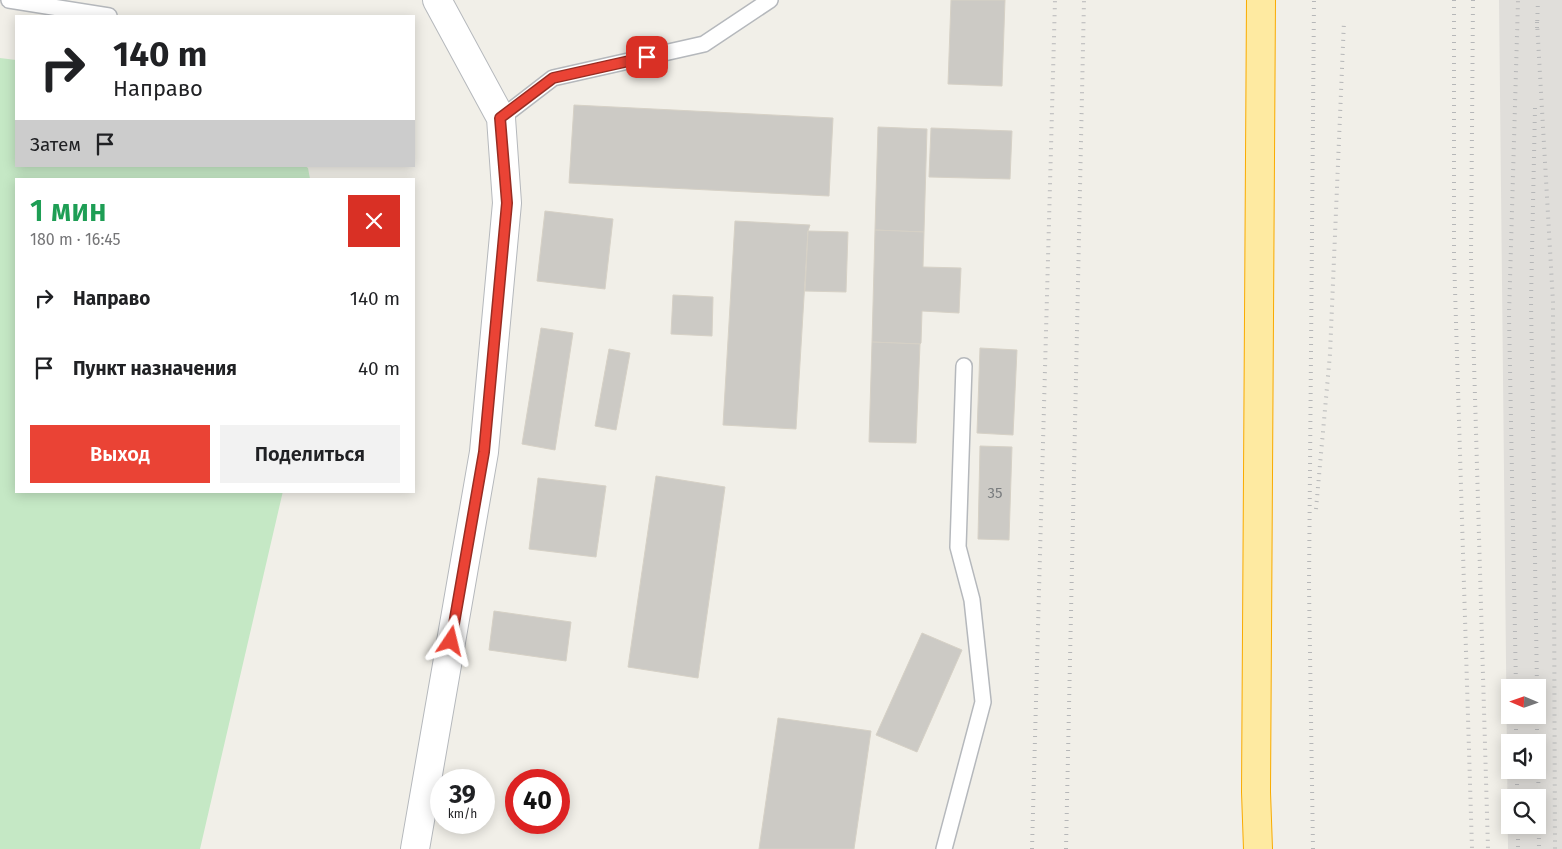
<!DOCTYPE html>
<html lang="ru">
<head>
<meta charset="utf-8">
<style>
	:root { --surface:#fff; --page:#f2f2f2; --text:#202124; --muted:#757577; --accent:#ea4335 }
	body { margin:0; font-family:"Fira Sans",sans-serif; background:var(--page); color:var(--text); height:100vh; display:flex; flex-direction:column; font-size:19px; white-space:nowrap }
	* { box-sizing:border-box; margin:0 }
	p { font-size:16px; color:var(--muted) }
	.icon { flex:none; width:28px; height:28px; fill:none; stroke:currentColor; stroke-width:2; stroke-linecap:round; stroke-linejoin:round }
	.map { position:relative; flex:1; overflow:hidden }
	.sheet { position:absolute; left:15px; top:178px; width:400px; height:315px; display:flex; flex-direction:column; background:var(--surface); border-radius:0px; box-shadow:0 2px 12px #0003 }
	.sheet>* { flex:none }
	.hud { position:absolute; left:15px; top:15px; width:400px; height:152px; border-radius:0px; box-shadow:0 2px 12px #0003; background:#fff; color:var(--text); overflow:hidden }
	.needle { width:32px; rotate:272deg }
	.fabs { position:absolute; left:1501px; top:679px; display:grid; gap:10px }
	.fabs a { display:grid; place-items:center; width:45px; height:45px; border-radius:0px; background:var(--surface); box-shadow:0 2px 12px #0003; font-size:25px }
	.speed { position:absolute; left:430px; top:769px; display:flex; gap:10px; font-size:25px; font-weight:700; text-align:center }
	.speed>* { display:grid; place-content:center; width:65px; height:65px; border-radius:50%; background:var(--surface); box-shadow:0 2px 12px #0003; line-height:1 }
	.speed small { font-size:12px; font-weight:400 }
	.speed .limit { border:8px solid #d22; background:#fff; color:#111 }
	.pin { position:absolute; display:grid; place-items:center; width:42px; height:42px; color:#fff; margin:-21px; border-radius:10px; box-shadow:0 2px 8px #0006 }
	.me { position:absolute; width:55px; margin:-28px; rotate:10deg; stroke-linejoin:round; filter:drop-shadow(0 0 4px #0008) }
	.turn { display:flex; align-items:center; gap:18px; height:105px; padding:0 15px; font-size:22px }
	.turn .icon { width:65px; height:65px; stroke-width:2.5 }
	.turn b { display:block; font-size:35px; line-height:42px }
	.then { display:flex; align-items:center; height:48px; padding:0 15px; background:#0003; gap:10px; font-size:19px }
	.round { display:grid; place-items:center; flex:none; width:52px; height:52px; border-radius:0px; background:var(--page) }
	.overview { display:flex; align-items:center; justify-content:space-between; height:85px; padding:0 15px }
	h1 { font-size:30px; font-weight:600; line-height:38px; color:#1e9e55 }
	.button { display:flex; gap:10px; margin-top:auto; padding:10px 15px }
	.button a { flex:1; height:58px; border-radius:0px; background:var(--accent); color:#fff; font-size:20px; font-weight:600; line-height:58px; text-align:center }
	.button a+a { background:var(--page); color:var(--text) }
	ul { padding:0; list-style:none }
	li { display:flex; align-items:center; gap:15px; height:70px; padding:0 15px }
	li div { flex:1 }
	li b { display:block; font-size:19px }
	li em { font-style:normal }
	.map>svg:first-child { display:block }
	.industrial { fill:#e0deda; fill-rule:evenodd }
	.green { fill:#c5e8c5 }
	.building { fill:#cccac5; stroke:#d6d1c6 }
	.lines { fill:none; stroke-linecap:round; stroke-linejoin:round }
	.service-casing { stroke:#b5b8bc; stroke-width:18 }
	.tertiary-casing { stroke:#b5b8bc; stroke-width:30 }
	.trunk-casing { stroke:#f9ab00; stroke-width:30 }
	.service { stroke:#fff; stroke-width:15 }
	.tertiary { stroke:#fff; stroke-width:28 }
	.trunk { stroke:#feeaa1; stroke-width:28 }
	.rail { stroke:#b6b7b8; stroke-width:4; stroke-dasharray:1 6; stroke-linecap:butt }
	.route-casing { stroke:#982c22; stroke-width:12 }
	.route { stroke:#ea4335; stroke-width:9 }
	.labels { text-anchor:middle; stroke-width:4; stroke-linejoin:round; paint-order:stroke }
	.number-label { font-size:15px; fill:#7a7d7f }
</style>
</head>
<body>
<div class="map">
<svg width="1562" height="849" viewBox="0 0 1562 849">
	<rect width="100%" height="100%" fill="#f1efe8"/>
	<!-- industrial -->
	<path class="industrial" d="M1499,0H1562V849H1508ZM1510,688H1538V715H1510ZM1510,742H1538V770H1510ZM1510,798H1538V825H1510Z"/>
	<!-- green -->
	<path class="green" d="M0,58L16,60V166H305L308,168L310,179H16V491H283L200,849H0Z"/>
	<!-- building -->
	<g class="building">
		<path d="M951,0H1005L1002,86L948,84Z"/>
		<path d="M574,105L833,118L829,196L569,183Z"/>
		<path d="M878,127L927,129L924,232L875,230Z"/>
		<path d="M931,128L1012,131L1010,179L929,177Z"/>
		<path d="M545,211L613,219L605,289L537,281Z"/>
		<path d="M735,221L810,225L808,231L796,429L723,425Z"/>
		<path d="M875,230L924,232L923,267L961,268L959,313L922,311L921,343L920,344L872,342Z"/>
		<path d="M808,231L848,232L846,292L805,291Z"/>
		<path d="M673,295L713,297L712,336L671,334Z"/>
		<path d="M541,328L573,333L555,450L522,444Z"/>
		<path d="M872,342L920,344L916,443L869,442Z"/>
		<path d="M980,348L1017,350L1013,435L977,433Z"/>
		<path d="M609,349L630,353L616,430L595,426Z"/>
		<path d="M980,446L1012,447L1009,540L978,539Z"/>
		<path d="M656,476L725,487L698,678L628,667Z"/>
		<path d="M538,478L606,486L596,557L529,549Z"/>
		<path d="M494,611L571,622L566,661L489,650Z"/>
		<path d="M922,633L962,650L917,752L876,735Z"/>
		<path d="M778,718L871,731L854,849H759Z"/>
	</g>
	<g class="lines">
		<!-- service casing -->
		<g class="service-casing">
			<g id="service">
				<path d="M9,0L109,16"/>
				<path d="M501,118L553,78L704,44L770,0"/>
				<path d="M944,849L983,702L972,600L958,547L964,366"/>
			</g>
		</g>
		<!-- tertiary casing -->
		<g class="tertiary-casing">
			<path id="tertiary" d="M415,849L484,452L507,203L501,118L437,0"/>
		</g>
		<!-- trunk casing -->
		<g class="trunk-casing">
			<path id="trunk" d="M1258,849L1256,792L1261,0"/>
		</g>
		<!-- service -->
		<use href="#service" class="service"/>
		<!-- tertiary -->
		<use href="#tertiary" class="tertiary"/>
		<!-- trunk -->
		<use href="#trunk" class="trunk"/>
		<!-- rail -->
		<g class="rail">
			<path d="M1454,0V256L1472,849"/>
			<path d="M1473,0L1471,258L1488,849"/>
			<path d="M1537,22L1553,302L1555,849"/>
			<path d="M1537,28L1538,0"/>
			<path d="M1535,108L1531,301L1537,688"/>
			<path d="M1316,509L1330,354L1344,21"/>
			<path d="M1516,688L1509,315L1518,0"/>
			<path d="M1516,715V742"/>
			<path d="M1537,715V742"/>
			<path d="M1538,747L1539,849"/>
			<path d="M1517,770V798"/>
			<path d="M1518,825V849"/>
			<path d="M1032,849L1055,0"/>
			<path d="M1066,849L1084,0"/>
			<path d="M1313,849L1309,586L1314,0"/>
		</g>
	</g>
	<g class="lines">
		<!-- route casing -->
		<g class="route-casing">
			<path id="route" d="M451,641L484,452L507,203L500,118L553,78L647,57"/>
		</g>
		<!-- route -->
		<use href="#route" class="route"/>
	</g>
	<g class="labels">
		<!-- number labels -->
		<g class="number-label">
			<text x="995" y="498">35</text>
		</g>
	</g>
</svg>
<div class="fabs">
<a><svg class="needle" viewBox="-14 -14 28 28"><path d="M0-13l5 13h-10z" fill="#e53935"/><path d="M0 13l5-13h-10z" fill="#757577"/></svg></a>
<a><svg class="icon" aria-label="sound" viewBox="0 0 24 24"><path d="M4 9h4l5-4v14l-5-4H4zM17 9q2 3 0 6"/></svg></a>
<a><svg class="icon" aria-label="search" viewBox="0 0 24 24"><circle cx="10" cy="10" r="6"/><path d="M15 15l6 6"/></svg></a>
</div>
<div class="speed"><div>39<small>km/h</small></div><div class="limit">40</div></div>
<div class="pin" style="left:647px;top:57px;background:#d93025"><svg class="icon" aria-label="arrive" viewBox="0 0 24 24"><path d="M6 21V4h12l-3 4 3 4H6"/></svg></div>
<svg class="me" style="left:451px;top:641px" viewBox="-20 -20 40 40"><path d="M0-17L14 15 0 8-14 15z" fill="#ea4335" stroke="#fff" stroke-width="4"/></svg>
<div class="hud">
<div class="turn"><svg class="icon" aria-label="right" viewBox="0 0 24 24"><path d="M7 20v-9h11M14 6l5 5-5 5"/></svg><div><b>140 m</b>Направо</div></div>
<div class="then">Затем<svg class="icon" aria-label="arrive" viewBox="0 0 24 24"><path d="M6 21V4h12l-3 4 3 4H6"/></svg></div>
</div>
<section class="sheet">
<div class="overview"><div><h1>1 мин</h1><p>180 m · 16:45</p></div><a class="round" style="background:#d93025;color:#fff"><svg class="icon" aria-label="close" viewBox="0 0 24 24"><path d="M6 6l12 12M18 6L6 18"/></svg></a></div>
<ul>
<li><svg class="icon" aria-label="right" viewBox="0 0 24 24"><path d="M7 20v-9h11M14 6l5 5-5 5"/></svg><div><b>Направо</b></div><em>140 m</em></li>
<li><svg class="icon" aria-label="arrive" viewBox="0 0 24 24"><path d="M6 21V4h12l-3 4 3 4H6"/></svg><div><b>Пункт назначения</b></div><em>40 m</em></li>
</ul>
<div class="button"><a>Выход</a><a>Поделиться</a></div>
</section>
</div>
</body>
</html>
